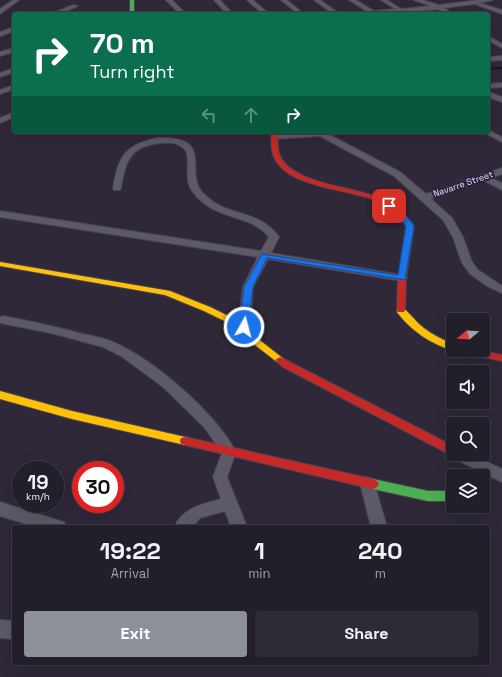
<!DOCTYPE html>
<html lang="en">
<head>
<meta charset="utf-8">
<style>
	:root { --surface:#221e2a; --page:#2e2b36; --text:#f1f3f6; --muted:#a2a2a8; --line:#3f3c47; --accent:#8c9099 }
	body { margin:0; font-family:"Space Grotesk",sans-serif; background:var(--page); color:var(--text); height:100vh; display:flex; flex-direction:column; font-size:15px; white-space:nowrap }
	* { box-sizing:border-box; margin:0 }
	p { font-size:13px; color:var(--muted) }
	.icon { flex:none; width:22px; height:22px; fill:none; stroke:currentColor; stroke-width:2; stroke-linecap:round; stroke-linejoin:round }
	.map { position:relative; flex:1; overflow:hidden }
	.panel { position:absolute; left:12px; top:525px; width:478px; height:140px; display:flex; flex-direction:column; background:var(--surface); border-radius:4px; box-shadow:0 4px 16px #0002,0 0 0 1px var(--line) }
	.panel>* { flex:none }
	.banner { position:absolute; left:12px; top:12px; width:478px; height:122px; border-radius:4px; box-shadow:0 4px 16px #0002,0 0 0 1px var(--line); background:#0b6e4f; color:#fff; overflow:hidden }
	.needle { width:26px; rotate:252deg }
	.fabs { position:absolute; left:446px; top:313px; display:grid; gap:8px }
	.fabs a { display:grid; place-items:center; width:44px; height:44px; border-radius:4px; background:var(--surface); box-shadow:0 4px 16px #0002,0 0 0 1px var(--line); font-size:20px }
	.speed { position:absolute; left:12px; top:461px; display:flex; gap:8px; font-size:20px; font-weight:700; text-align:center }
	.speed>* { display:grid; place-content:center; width:52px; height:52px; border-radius:50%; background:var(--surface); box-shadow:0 4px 16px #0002,0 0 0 1px var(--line); line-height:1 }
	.speed small { font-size:10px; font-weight:400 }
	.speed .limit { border:6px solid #d22; background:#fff; color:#111 }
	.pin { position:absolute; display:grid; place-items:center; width:34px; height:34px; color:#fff; margin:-17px; border-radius:8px; box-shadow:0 2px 6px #0006 }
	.me { position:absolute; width:44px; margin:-22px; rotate:7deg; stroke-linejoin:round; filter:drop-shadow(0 0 3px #0008) }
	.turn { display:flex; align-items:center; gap:14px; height:84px; padding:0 12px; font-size:18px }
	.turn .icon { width:52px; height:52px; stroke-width:2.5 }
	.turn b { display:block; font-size:28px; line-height:34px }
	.lanes { display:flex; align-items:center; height:38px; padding:0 12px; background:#0003; justify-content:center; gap:20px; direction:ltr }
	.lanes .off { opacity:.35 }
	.eta { display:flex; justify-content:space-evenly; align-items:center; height:68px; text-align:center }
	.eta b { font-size:24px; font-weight:800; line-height:28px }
	.button { display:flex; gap:8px; margin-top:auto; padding:8px 12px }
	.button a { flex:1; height:46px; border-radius:4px; background:var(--accent); color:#fff; font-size:16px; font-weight:800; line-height:46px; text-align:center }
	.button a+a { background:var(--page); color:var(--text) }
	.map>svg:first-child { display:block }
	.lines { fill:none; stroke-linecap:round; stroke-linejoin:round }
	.stream { stroke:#0e1a23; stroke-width:2 }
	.street-casing { stroke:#494452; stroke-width:2 }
	.fast-casing { stroke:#494452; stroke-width:2 }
	.slow-casing { stroke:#494452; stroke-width:2 }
	.jam-casing { stroke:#494452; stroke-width:2 }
	.street { fill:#5d5966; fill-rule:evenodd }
	.fast { fill:#4caf50; fill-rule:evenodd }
	.slow { fill:#ffc107; fill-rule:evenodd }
	.jam { fill:#c62828; fill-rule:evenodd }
	.route { fill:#1a73e8; stroke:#114b97 }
	.labels { text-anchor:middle; stroke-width:4; stroke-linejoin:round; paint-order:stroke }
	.far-street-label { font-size:9px; fill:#e9e4f6; stroke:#2c223e }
</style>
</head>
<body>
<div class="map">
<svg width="502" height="677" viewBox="0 0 502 677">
	<rect width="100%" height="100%" fill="#2e2838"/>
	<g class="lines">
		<!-- stream -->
		<path class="stream" d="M488,69L502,68"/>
		<!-- street casing -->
		<g class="street-casing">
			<g id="street">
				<path d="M13,0H19L0,14V9Z"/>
				<path d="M166,0H172L186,14H180Z"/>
				<path d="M214,0H220L233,14H227Z"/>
				<path d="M247,0H253L269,14H263Z"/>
				<path d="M281,0H287L304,14H298Z"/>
				<path d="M314,0H320L340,14H333Z"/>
				<path d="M349,0H356L374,11L395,9L381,0H387L401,9L431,6L414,0H422L439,5L479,0H493L479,3L502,10V14L475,4L444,8L453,14H446L438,9L401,13L355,14L368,12Z"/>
				<path d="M73,5L78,6L59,14H51Z"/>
				<path d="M14,27V31L0,36V32Z"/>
				<path d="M488,36L502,44V48L488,40Z"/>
				<path d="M14,48V52L0,56V52Z"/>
				<path d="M502,56V60L488,61V57Z"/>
				<path d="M14,68V72L0,77V73Z"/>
				<path d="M502,83V87L488,88V84Z"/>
				<path d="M14,85V89L0,94V90Z"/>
				<path d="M488,92L502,97V102L488,97Z"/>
				<path d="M14,112V117L0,123V118Z"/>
				<path d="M488,130L502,137V142L483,132H488Z"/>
				<path d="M308,132H342L338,134L330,135L400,172L426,194L502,168V174L491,178L502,183V190L483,180L431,199L452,218L463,237L472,262L478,270L502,286V293L487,286L470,274L462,263L453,237L443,220L394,176L320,136L275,139L271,137L275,135Z"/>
				<path d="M158,138C217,136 182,172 204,194C227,218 258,208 279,237L271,253L402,275L407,278L402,281L268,259L253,287L250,327L248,330H240L238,327L243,287L258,257L0,217V211L261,251L269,237C252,216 225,220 205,204C198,199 192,193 189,185C186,175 189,164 187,154C183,139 158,142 146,146C127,152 124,170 121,188L120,190H114L113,188C118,157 125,144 158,138Z"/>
				<path d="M3,316C30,321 57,327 83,334C93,336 104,338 113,342C154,360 215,412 236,452L227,477L247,527H231L225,511L200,518L192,527H174C184,507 201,505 221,499L213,477L222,453L204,427L163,387L121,356L103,347L51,333L0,323V317Z"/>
				<path d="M453,450V454H471L502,469V482L453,458L451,454Z"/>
				<path d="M367,477L372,479L374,483L387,527H371L360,483L362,479Z"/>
				<path d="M0,502L64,522L66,527H36L0,516Z"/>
				<path d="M0,620L14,621V639L0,638Z"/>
			</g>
		</g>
		<!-- fast casing -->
		<g class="fast-casing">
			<g id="fast">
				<rect x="130" y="0" width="4" height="14"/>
				<path d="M373,479L428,491H453V501H428L373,489L369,487L367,484L369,481Z"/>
			</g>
		</g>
		<!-- slow casing -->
		<g class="slow-casing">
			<g id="slow">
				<path d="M0,262L170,291L210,307L247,325L257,338L285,360L283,362H277L251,342L241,329L204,311L165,295L0,266Z"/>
				<path d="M401,307C405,308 415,320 419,324C429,333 441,339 453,344V350C432,345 410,330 397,312L398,308Z"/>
				<path d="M0,391L72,411L185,437L189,438L190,441L189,444L185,445L72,419L0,399Z"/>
			</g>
		</g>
		<!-- jam casing -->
		<g class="jam-casing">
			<g id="jam">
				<path d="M271,132H277C278,140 277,149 280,156C293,185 359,187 386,200C397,205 405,215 413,224L414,226L406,278L405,310L404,312H398L397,310L398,278L406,226C399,218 392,208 382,203C352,188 289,190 274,157C270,149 272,140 271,132Z"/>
				<path d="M460,350H479L502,355V361L465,353Z"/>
				<path d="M280,357L453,446V454H457L453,455L449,454L283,367L275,360Z"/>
				<path d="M185,437L373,479L377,481L379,484L377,487L373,489L185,445L181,444L180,441L181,438Z"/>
			</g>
		</g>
		<!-- street -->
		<use href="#street" class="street"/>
		<!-- fast -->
		<use href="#fast" class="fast"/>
		<!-- slow -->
		<use href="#slow" class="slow"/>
		<!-- jam -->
		<use href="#jam" class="jam"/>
	</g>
	<!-- route -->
	<path class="route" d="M387,204C398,203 408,218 414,226L405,280L267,258L253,287L248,327L244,330L241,329L239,327L244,287L262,254L398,275L406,226L394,212L387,207Z"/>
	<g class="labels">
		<!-- far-street labels -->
		<g class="far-street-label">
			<text transform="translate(463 184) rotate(-19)" y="3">Navarre Street</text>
		</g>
	</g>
</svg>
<div class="fabs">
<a><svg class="needle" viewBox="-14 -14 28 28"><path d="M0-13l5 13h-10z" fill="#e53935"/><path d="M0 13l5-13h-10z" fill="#a2a2a8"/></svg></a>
<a><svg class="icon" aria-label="sound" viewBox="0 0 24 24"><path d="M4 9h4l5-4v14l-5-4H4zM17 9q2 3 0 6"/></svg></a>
<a><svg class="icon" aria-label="search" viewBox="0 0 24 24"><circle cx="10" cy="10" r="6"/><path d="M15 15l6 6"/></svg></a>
<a><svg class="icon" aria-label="layers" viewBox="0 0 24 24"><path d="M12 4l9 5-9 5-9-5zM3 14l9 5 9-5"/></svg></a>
</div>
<div class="speed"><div>19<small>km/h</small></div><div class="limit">30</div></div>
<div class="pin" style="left:389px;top:206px;background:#d93025"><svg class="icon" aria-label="arrive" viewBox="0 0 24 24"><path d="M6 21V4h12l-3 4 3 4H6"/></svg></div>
<svg class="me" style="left:244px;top:327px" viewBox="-20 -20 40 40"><circle r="17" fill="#1a73e8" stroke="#fff" stroke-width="3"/><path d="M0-11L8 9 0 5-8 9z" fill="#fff"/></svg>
<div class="banner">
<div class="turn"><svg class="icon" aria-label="right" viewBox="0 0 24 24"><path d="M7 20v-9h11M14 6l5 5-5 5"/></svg><div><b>70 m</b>Turn right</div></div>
<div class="lanes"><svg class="icon off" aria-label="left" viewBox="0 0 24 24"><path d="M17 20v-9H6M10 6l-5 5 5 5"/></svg><svg class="icon off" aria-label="ahead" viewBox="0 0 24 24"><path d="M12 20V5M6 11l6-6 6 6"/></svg><svg class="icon" aria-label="right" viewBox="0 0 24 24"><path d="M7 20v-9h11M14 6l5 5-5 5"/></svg></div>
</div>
<section class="panel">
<div class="eta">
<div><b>19:22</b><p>Arrival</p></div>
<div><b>1</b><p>min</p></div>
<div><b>240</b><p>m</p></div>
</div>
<div class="button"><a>Exit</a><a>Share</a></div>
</section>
</div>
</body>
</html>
